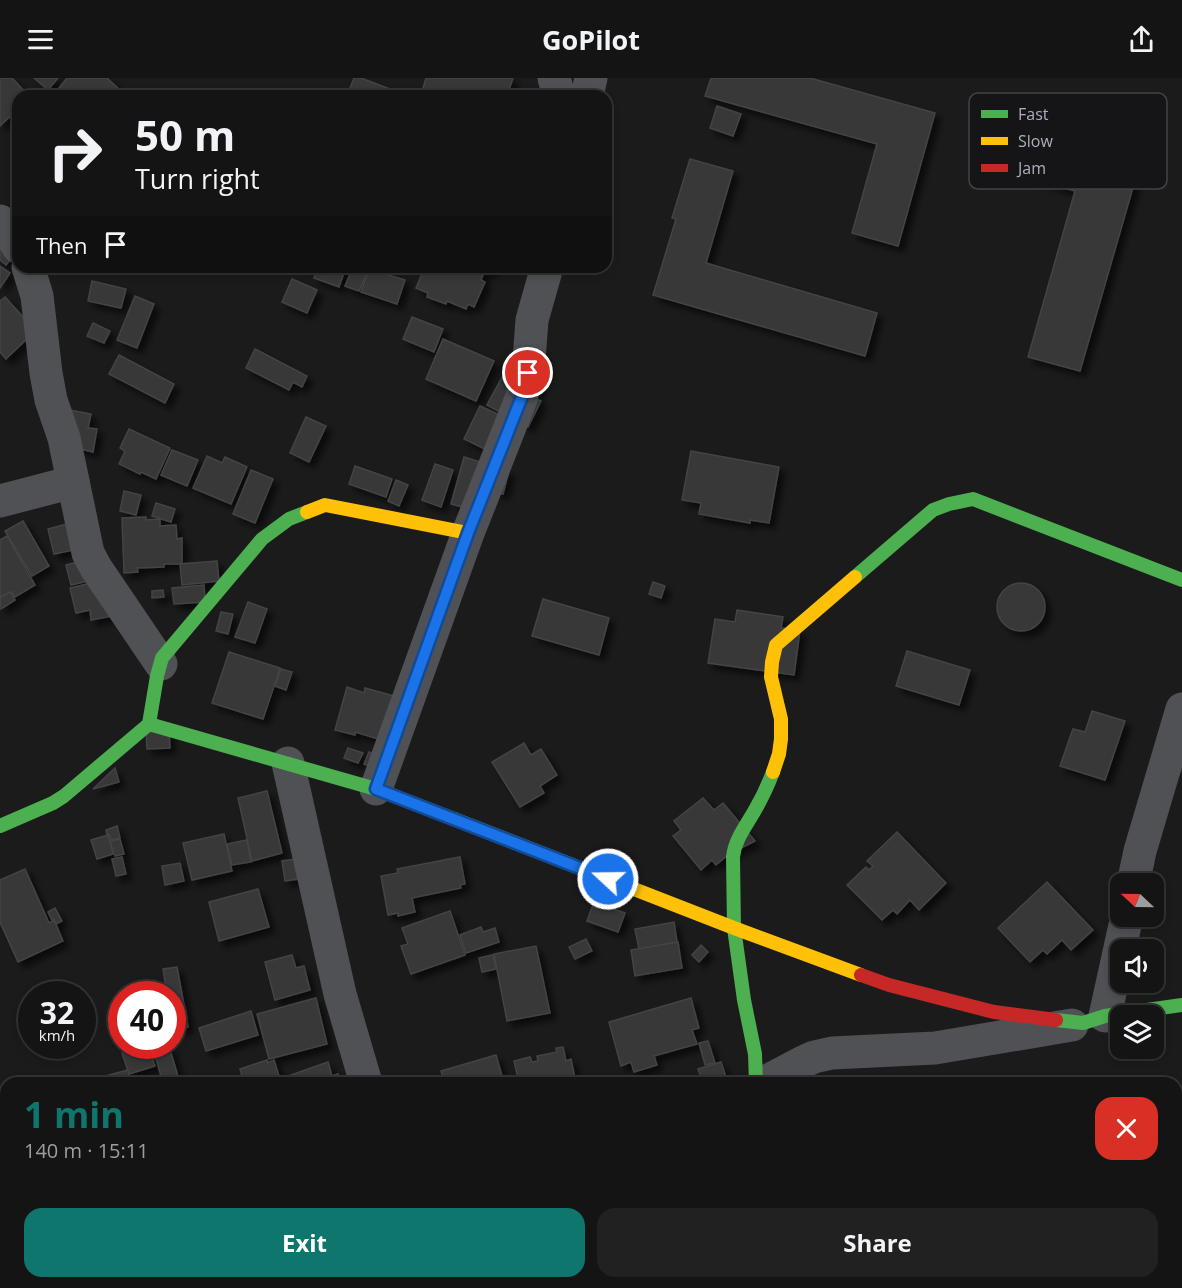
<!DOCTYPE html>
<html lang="en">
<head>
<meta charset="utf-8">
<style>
	:root { --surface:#141414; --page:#212122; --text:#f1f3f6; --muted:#9d9ea0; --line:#333334; --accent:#0f766e }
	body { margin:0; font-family:"Open Sans",sans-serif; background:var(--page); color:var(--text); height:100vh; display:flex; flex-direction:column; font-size:22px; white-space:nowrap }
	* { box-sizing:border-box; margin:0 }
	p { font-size:20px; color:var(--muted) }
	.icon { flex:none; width:33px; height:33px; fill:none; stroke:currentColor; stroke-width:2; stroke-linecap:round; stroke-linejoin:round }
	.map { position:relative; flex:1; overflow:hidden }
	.details { position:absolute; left:0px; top:999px; width:1182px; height:212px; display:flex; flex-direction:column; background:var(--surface); border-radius:18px 18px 0 0; box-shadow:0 3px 9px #0003,0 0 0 2px var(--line) }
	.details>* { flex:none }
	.guide { position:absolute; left:12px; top:12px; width:600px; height:183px; border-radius:18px; box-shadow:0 3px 9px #0003,0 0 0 2px var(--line); background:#141414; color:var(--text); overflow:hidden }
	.needle { width:39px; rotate:292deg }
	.buttons { position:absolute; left:1110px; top:795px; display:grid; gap:12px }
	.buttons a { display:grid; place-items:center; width:54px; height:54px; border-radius:12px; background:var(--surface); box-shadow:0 3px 9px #0003,0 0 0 2px var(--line); font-size:30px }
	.speed { position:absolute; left:18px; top:903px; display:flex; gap:12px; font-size:30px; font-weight:700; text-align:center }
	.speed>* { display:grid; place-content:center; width:78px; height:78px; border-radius:50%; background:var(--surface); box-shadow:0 3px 9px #0003,0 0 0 2px var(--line); line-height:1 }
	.speed small { font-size:15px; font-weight:400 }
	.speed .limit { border:9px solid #d22; background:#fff; color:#111 }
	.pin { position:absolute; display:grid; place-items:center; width:51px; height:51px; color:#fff; margin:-26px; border:3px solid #fff; border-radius:50%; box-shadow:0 2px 6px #0007 }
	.me { position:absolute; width:66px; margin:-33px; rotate:291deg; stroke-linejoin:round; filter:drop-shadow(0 0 4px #0008) }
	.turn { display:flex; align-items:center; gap:21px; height:126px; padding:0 24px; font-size:27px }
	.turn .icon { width:78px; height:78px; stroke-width:2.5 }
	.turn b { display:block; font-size:42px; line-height:51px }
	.then { display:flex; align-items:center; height:57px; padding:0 24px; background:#0003; gap:12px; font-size:22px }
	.round { display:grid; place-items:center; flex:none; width:63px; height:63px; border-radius:18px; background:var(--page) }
	.overview { display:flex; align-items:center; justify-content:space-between; height:102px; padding:0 24px }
	h1 { font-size:36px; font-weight:700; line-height:45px; color:var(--accent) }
	.button { display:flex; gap:12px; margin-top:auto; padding:12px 24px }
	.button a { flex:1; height:69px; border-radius:18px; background:var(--accent); color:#fff; font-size:24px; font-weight:700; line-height:69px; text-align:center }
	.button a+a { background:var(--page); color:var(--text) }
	header { display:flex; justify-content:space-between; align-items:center; height:78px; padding:0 24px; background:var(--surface); font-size:27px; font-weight:700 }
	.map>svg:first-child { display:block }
	.building { fill:#373739; stroke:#434447; stroke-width:1.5; filter:url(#shadow) }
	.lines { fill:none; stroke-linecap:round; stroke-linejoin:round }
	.street { stroke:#505155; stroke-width:33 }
	.fast { stroke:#4caf50; stroke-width:14 }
	.slow { stroke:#ffc107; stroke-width:14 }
	.jam { stroke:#c62828; stroke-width:14 }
	.route-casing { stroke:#114b97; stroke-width:15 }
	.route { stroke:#1a73e8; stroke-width:10 }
	.key { fill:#151517; stroke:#424349; stroke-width:1.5 }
	.key-label { font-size:16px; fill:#acafbc }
</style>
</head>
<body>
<header><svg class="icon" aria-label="menu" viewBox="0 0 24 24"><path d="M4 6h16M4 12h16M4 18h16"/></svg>GoPilot<svg class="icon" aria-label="share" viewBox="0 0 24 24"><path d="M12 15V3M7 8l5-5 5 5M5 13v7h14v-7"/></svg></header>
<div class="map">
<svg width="1182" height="1210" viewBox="0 0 1182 1210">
	<defs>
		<filter id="shadow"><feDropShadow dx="5.5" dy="5.5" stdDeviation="3" flood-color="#0009"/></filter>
	</defs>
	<rect width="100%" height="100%" fill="#1b1b1b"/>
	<!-- building -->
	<g class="building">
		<path d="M0,0H12L29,18H18V31L0,48Z"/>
		<path d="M34,0H58L48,12Z"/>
		<path d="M67,0H107L123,15L120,18H68L59,10Z"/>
		<path d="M354,0H361L403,16L402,18H347Z"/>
		<path d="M426,0H513L507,18H444L423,10Z"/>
		<path d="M711,0H810L935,35L898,168L852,155L877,66L705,18Z"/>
		<path d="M717,28L741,36L733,58L710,50Z"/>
		<path d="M1011,49L1140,85L1080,293L1028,279L1075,113L999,91Z"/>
		<path d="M690,81L733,93L706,185L877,235L865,278L653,217L676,141L672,140Z"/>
		<path d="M0,157L18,172L6,187L0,182Z"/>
		<path d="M0,188L10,195L0,210Z"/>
		<path d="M318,189H346L339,209L314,200Z"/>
		<path d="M353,189L367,195L359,213L345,208Z"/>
		<path d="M369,189H385L383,194Z"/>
		<path d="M414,189H493L491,194L485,192L481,202L485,204L474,229L468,226L466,231L447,223L446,226L427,219L428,215L416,210L423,193Z"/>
		<path d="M369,191L405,202L397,226L361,214Z"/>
		<path d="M292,201L317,212L307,235L282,224Z"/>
		<path d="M92,203L126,211L121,230L88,223Z"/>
		<path d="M135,218L154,226L137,270L117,262Z"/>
		<path d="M5,219L34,251L33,255L6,281L0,274V223Z"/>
		<path d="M412,239L443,251L434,274L403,261Z"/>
		<path d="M93,245L110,253L104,265L87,258Z"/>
		<path d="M443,261L494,283L476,323L426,301Z"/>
		<path d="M255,271L307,298L302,309L293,304L289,312L246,290Z"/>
		<path d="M119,277L174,306L165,325L109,296Z"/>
		<path d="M506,292L539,309L534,320L541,323L528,349L487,327Z"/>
		<path d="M480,328L515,344L499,378L464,361Z"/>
		<path d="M70,332L91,336L88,350L97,351L93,374L76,370Z"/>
		<path d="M306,339L326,348L309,384L290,375Z"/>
		<path d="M129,351L170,370L156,401L141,394L140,396L119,386L125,373L120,370Z"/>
		<path d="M172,372L198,382L187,408L161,397Z"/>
		<path d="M691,373L779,389L769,445L750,442V445L699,436L701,425L682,422Z"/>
		<path d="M207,378L222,385L225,379L247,389L231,426L193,410Z"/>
		<path d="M464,379L509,393L503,416L479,409L473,432L451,426Z"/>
		<path d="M435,386L453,392L441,429L422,422Z"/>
		<path d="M355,388L392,401L386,419L349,406Z"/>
		<path d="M251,392L273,401L255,445L233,436Z"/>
		<path d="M396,402L408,407L399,428L388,423Z"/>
		<path d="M124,413L141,417L136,437L120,433Z"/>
		<path d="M156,425L175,431L171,444L152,438Z"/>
		<path d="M146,439V442L160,441V448L176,447L177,461L182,460V486H164V489L137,490L138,494L124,495L122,440Z"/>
		<path d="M23,443L49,488L32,498L5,453Z"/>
		<path d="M67,446L73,472L54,476L48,451Z"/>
		<path d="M7,458L35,507L15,519L12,514L0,519V462Z"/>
		<path d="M100,478L105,499L71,507L66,487Z"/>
		<path d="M217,483L219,503L182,507L180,486Z"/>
		<path d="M104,502L117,537L91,542L90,532L76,535L70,510Z"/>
		<path d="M653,504L665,508L661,520L649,516Z"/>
		<circle cx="1021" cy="529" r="24"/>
		<path d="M204,507L205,524L174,526L172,510Z"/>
		<path d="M163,512L164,519L152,520V513Z"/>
		<path d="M10,514L15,522L1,531L0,520Z"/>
		<path d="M543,521L609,540L599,577L532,558Z"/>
		<path d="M248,524L267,531L255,565L235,559Z"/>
		<path d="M737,532L783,539L781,550L800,552L794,597L708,585L715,541L735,544Z"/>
		<path d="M221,534L233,536L228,556L216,553Z"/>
		<path d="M907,573L970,592L959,627L896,608Z"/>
		<path d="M229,574L280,590L263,641L212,625Z"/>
		<path d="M281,591L292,594L286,612L275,608Z"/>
		<path d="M347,609L364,615L365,610L405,621L392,665L355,654V657L335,652Z"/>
		<path d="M1092,633L1125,643L1105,702L1060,688L1073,651L1085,654Z"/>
		<path d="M169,653L170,670L147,671L146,654Z"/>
		<path d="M524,665L531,677L541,671L557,697L540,708L544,715L520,729L492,684Z"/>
		<path d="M348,670L363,675L358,685L344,680Z"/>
		<path d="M369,674L382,679L378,691L364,686Z"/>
		<path d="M115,690L119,704L93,711Z"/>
		<path d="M267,713L282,775L252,783L238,720Z"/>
		<path d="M703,720L714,732L723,725L755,763L729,776L716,787L712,782L701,792L673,758L681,752L674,743Z"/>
		<path d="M117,748L120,760L111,762L109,756L107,757L106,752Z"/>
		<path d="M897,754L946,805L919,832L910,822L897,836L893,832L882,842L847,807L866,789L869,792L873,788L867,783Z"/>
		<path d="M224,756L232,793L192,802L183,765Z"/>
		<path d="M108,757L113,776L97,781L91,762Z"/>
		<path d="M120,761L124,776L115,778L110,763Z"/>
		<path d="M247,762L251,784L232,787L227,766Z"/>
		<path d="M122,779L126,796L116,798L112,781Z"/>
		<path d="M460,779L465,806L460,807L461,810L412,820L415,834L398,838V835L388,837L381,798L398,795L397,791Z"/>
		<path d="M296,781L299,801L285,803L282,783Z"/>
		<path d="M180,785L184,803L165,807L162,788Z"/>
		<path d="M25,791L49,845L54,842L63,863L18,884L0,844V802Z"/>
		<path d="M1047,804L1093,852L1071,872L1062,862L1047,876L1043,872L1030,884L998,850Z"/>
		<path d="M258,811L269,849L219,863L209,824Z"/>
		<path d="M594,824L625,835L618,854L587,843Z"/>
		<path d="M55,830L62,843L56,846L54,841L52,842L48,834Z"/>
		<path d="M450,833L465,877L411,896L401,868L408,866L402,850Z"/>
		<path d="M674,844L677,864L639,871L635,851Z"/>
		<path d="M481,849L483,854L495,850L499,864L466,875L460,857Z"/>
		<path d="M586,861L592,873L575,881L569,869Z"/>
		<path d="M678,864L682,890L635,898L631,872Z"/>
		<path d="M701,867L708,874L699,884L692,877Z"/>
		<path d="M536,868L550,935L507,943L494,876Z"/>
		<path d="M292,877L296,890L304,888L310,912L275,922L265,884Z"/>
		<path d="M493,877L496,891L482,894L479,880Z"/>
		<path d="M177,889L188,949L172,952V916H167L163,891Z"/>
		<path d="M316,920L327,966L269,981L257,936Z"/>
		<path d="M691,920L699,950L692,952L697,966L654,978L657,987L634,994L631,984L621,988L609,944Z"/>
		<path d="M251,933L258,957L206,973L199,950Z"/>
		<path d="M708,963L715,985L705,987L699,965Z"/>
		<path d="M144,968H148L155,988L129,996L122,975Z"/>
		<path d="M163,968H169L180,1005H163L153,970Z"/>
		<path d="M563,969L566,983L571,981L576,1005H527V1004L519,1005L514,983L530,979L532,984L538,983L537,978L557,974L556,970Z"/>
		<path d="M496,977L504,1005H445L441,993Z"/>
		<path d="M267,982L268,985L274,982L279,998L256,1005H244L240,991Z"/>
		<path d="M328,984L332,998L338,996L341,1005H278L277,1002Z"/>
		<path d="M721,984L726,999L709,1005H703L698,991Z"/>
		<path d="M128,992L131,1005H79Z"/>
		<path d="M1182,1040V1091H1179L1176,1079V1042Z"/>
		<path d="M70,1204L72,1210H51L69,1204Z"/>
		<path d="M133,1204H151L153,1210H106Z"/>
		<path d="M216,1204H241L243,1210H217Z"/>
		<path d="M288,1204H320L321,1209L289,1210Z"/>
		<path d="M538,1204H553L555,1210H520Z"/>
		<path d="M555,1204H640L641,1210H615V1207L606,1210H556Z"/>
		<path d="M865,1204H911L913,1210H847Z"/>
		<path d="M1015,1204H1075L1076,1209L997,1210Z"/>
		<path d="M1077,1204H1148L1149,1206L1137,1210H1079Z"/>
	</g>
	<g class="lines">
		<!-- street -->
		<g class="street">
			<path d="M554,0L559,18"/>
			<path d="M587,18L591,0"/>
			<path d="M0,143L9,153L18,169"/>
			<path d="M28,189L37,218L46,295L51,322L64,360L88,475L96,490L161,586"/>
			<path d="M0,423L73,404"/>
			<path d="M288,685L340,916L366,1005"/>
			<path d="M376,711L468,455L521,321L528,295L532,242L547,189"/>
			<path d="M1133,806L1140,773L1182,631"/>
			<path d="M1105,938L1127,838"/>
			<path d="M763,1005L801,985L814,979L832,975L935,970L1072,947"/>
			<path d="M425,1204L426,1210"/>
			<path d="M791,1204L792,1210"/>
			<path d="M278,1210L291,1204"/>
		</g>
		<!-- fast -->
		<g class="fast">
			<path d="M855,499L933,432L949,426L973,421L1182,502"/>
			<path d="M149,646L376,711L454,741"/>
			<path d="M0,748L53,725L64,718L149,646L157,598L162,580L262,461L289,441L307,434"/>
			<path d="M1056,942L1083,945L1105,938L1182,927"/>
			<path d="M756,1005L755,976L744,922L734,850L733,779C735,761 746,748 755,732C762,720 768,707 773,694"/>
		</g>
		<!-- slow -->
		<g class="slow">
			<path d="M307,434L325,427L468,455"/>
			<path d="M773,694L779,676L781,661V641L771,599L772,584L776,567L855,499"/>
			<path d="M454,741L734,850L861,897"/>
		</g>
		<!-- jam -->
		<path class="jam" d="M861,897L889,907L994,934L1056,942"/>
	</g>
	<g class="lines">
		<!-- route casing -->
		<g class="route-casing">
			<path id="route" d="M528,295L521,321L468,455L376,711L608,801"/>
		</g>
		<!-- route -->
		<use href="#route" class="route"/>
	</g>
	<!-- legend -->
	<rect x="969" y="15" width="198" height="96" rx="9" class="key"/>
	<rect x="981" y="32" width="27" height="8" fill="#4caf50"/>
	<rect x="981" y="59" width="27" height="8" fill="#ffc107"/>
	<rect x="981" y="86" width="27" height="8" fill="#c62828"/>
	<g class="key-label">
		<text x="1018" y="42">Fast</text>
		<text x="1018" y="69">Slow</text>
		<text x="1018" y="96">Jam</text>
	</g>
</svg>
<div class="buttons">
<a><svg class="needle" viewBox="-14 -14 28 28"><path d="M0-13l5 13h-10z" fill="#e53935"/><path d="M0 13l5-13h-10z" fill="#9d9ea0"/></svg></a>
<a><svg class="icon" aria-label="sound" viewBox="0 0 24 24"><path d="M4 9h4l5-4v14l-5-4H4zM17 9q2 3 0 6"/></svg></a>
<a><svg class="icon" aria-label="layers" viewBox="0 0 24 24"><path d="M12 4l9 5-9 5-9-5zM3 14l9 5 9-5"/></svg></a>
</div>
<div class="speed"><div>32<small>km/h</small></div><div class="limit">40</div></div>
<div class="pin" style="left:528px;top:295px;background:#d93025"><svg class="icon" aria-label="arrive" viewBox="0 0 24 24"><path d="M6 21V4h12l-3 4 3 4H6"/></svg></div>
<svg class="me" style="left:608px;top:801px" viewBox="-20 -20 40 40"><circle r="17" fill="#1a73e8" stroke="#fff" stroke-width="3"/><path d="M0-11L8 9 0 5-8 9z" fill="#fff"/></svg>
<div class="guide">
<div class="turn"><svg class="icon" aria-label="right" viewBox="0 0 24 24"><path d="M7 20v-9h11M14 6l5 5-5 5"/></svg><div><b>50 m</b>Turn right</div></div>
<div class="then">Then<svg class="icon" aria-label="arrive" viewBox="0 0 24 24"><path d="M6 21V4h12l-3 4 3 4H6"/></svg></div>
</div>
<section class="details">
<div class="overview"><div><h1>1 min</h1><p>140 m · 15:11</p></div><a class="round" style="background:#d93025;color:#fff"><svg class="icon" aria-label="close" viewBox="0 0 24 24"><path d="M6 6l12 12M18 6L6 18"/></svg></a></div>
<div class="button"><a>Exit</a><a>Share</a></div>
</section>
</div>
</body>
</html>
